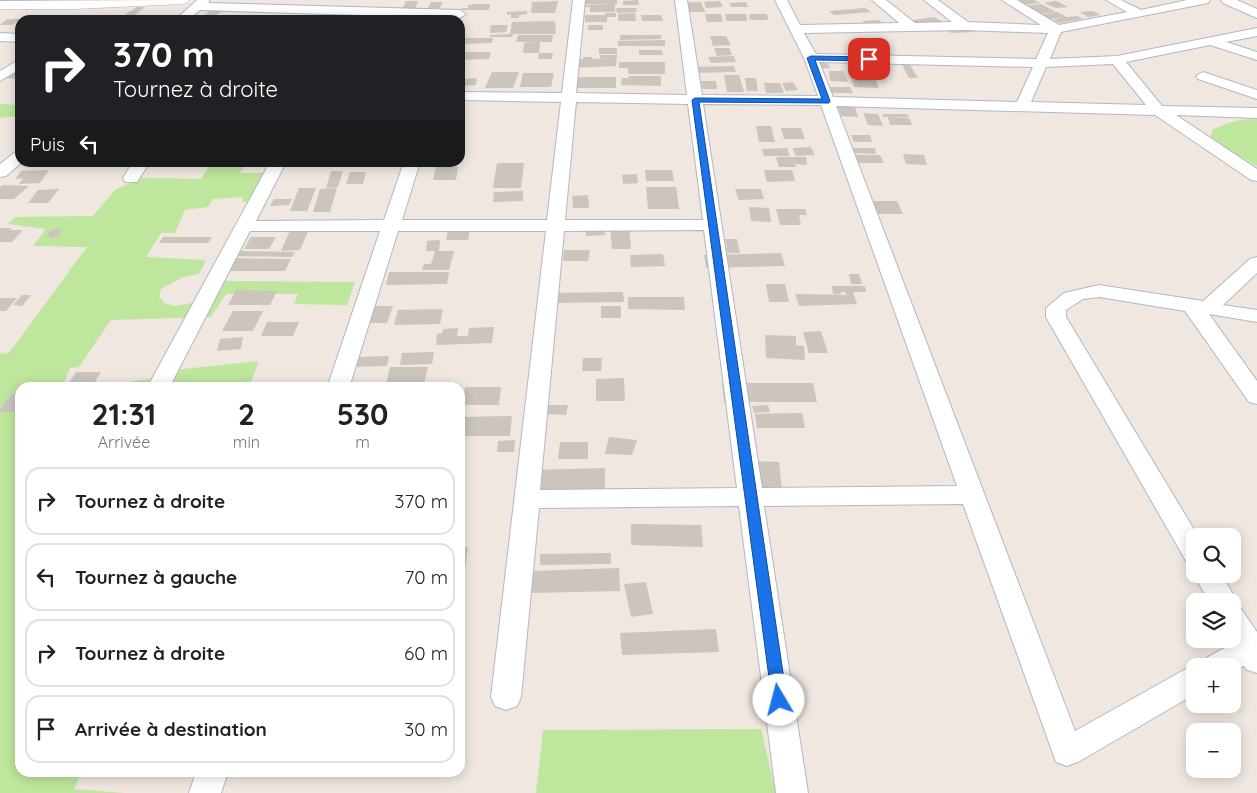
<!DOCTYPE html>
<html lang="fr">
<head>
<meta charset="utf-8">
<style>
	:root { --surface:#fff; --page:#f6f6f6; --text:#222; --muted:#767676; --line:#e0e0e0 }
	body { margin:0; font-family:Quicksand,sans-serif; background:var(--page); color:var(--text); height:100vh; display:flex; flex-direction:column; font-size:19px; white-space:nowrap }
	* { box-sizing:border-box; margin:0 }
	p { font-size:16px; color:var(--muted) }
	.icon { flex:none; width:28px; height:28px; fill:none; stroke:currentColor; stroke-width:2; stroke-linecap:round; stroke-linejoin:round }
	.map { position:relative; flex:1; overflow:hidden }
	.panel { position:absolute; left:15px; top:382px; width:450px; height:395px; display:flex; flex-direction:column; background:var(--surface); border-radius:15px; box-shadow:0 2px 12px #0003 }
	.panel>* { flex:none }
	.top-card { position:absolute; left:15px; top:15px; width:450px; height:152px; border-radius:15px; box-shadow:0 2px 12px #0003; background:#202124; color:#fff; overflow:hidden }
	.tools { position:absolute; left:1186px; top:528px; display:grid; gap:10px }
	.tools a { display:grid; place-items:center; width:55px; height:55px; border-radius:10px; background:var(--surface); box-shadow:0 2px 12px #0003; font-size:25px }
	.pin { position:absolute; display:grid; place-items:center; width:42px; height:42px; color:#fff; margin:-21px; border-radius:10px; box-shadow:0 2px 8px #0006 }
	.me { position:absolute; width:55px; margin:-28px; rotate:352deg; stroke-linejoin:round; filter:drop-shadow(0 0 4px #0008) }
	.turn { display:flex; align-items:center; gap:18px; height:105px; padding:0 15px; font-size:22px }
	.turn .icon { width:65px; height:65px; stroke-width:2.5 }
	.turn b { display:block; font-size:35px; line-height:42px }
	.then { display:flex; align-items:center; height:48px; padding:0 15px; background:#0003; gap:10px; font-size:19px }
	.eta { display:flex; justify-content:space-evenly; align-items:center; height:85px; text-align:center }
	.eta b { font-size:30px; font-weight:700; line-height:35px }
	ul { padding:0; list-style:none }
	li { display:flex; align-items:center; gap:15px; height:68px; margin:0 10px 8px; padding:0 5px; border:2px solid var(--line); border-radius:15px }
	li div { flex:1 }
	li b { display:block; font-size:19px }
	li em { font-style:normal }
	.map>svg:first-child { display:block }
	.green { fill:#bee69c }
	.building { fill:#cbc5be }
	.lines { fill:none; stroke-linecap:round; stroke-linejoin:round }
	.street-casing { stroke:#b3b7c1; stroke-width:2 }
	.secondary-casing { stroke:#b3b7c1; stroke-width:1 }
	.street { fill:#fff; fill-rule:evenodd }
	.secondary { fill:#fff; fill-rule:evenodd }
	.route { fill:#1a73e8; stroke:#114b97 }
</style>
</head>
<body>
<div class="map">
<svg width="1257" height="793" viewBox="0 0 1257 793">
	<rect width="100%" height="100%" fill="#efe7e0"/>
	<!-- green -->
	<g class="green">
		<path d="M0,104L18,105L20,104V116L0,118Z"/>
		<path d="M1257,119V166L1222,146L1211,137L1212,130C1227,122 1241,119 1257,119Z"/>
		<path d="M211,163H246L240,173H278L258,217L244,218L250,202H242L243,197L213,199L208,207L185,210L175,233H161L146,257L206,260L199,274L183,277L161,289L159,296L164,303L174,306L211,300L222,281L355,282L347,305L294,304L298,294H226L211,317L111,320L79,367L70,368L62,387L20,388V772L81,773L74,789L124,793H0V354L9,353L87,247L33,246L46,229L8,224L15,217L93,216L115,190L141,178L201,179Z"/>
		<path d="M259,361L249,387L107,388L134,381L170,376L174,370Z"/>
		<path d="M761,729L776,793H536L543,730Z"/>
	</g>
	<!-- building -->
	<g class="building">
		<path d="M574,0H617V4H573Z"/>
		<path d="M638,0L639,5H623V1Z"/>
		<path d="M1013,0H1034L1040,3L1023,5Z"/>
		<path d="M406,1H418L414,12H401Z"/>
		<path d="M558,1L555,13H531L532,2Z"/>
		<path d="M720,1L723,7L706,8L704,2Z"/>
		<path d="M1056,1L1068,7L1056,8L1044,3Z"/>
		<path d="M431,2H443L440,8H428Z"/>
		<path d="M701,2L705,12H678L674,3Z"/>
		<path d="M746,2L748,7H731L729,3Z"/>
		<path d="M477,4H490L489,10H461L462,8H468V5Z"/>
		<path d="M615,4V12H590V7H577V5Z"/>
		<path d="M1041,4L1056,12L1040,14L1025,6Z"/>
		<path d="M137,7H145L134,16H123Z"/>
		<path d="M616,8H636L637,12L617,13Z"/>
		<path d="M865,8L871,12L834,15L829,11Z"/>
		<path d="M210,11H222L214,17H201Z"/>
		<path d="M527,11V14L519,15V18H511V14L507,15V12Z"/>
		<path d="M1093,11L1101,15L1088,17L1080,12Z"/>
		<path d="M1057,12L1067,17L1077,16L1083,19L1059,23L1053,20L1064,17L1047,20L1038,15Z"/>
		<path d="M605,13H616V17H607V22H585V15H605Z"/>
		<path d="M635,13L636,21H618V14Z"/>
		<path d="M705,14H721L723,22H707Z"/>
		<path d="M725,14H746L747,21H726Z"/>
		<path d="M749,14H767L768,20H750Z"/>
		<path d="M641,15H661L663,21H642Z"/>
		<path d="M252,17H281L278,20H250Z"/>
		<path d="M346,17L371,18L370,20H344Z"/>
		<path d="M934,17L943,22L914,26L906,21Z"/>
		<path d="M7,19H21L12,25H0Z"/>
		<path d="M879,20L885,25L867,26L862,21Z"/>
		<path d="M555,21L556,34H513L512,37H490V35L510,34L512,22Z"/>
		<path d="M491,25H508L506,32L490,33Z"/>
		<rect x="588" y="25" width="15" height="5"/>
		<path d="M970,27L976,32L951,33L945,28Z"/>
		<path d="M518,35H553L552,42H540L539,53H523L524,43L536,42H516Z"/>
		<path d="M620,35H661V39L620,40Z"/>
		<path d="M710,36H726L731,45L713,46Z"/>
		<path d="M460,38H493L492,43L460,44Z"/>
		<path d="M665,40V46H618V41Z"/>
		<rect x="599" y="48" width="18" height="6"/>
		<path d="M714,48H729L732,55L717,56Z"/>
		<path d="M639,50H662L663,55H639Z"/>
		<path d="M460,52H491L489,59L460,60Z"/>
		<path d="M539,53H553L552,59H538Z"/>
		<path d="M600,55H617L616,66L572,68L578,59H583V57H592V59L610,58H600Z"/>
		<path d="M734,56L736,62L711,63L708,57Z"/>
		<path d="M808,60H824L831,68L815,69Z"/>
		<path d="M857,61H867L870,75L874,76L879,88L854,87L850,75H859Z"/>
		<path d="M619,62H665V74H628V68H619Z"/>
		<path d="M874,62H882L887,74H879Z"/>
		<path d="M901,63H909L918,78H909Z"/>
		<path d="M20,66V79L3,78Z"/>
		<path d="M734,66L736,72L688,73L687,67Z"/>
		<path d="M829,71H843L848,82L830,81Z"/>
		<path d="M492,72H519L513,88H485Z"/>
		<path d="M523,73H554L551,87H520Z"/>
		<path d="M724,75H739L744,92H727Z"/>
		<path d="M629,76H661V86L621,85L622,78H629Z"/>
		<path d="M568,77H616V88H567Z"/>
		<path d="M477,78L476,85L461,86L463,79Z"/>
		<path d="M745,78H756L758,91H747Z"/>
		<path d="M701,81H716L717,89H703Z"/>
		<path d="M793,82L798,90L786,91L782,83Z"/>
		<path d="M764,83H780L784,93H766Z"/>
		<path d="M830,87H850L853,93H832Z"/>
		<path d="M837,104H854L858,117L841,116Z"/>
		<path d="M863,113L878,114L883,126L868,125Z"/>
		<path d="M882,114H907L909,117L892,118H909L912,125H890L888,117H883Z"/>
		<path d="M756,126H771L775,142H759Z"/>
		<path d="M781,128H801L805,139H784Z"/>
		<path d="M851,135H870L872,142H854Z"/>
		<path d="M811,147L815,155L796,156L792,148Z"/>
		<path d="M787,148L790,156H764L762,149Z"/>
		<path d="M846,148H875L876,154L848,153Z"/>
		<path d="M903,154L924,155L927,165L906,164Z"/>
		<path d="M841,155H880L884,163H844Z"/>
		<path d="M776,157H806L807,165L795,164L796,167H779Z"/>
		<path d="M497,163H524L521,188H493Z"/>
		<path d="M436,167H458L456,180H433Z"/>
		<path d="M49,170L40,183L19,184L23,178L15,179L21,171Z"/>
		<path d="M645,170H672L674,181H646Z"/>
		<path d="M764,170H792L795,181L767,182Z"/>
		<path d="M331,171H343L338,187L326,188Z"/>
		<path d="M350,172H366L363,184H346Z"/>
		<path d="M637,174L638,183L623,184L622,175Z"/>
		<path d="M3,185L29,186L14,199H0V187Z"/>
		<path d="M646,187H676L679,209H648Z"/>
		<path d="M299,188H316L307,211H290Z"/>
		<path d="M337,188L330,212H313L320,189Z"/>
		<path d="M59,189L48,203H28L38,190Z"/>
		<path d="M735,189H761L764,199L739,200Z"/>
		<path d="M523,191V201L493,202L494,192Z"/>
		<path d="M588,195L589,208H573L572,196Z"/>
		<path d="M274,199H292L289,205L270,206Z"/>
		<path d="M872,201H897L903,214H878Z"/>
		<path d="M749,207L769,208L771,222L751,221Z"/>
		<path d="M776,209H805L807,215H799L801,225H780Z"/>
		<path d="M604,225L605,235L586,236L585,226Z"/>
		<path d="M292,226L310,227L300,250L281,251Z"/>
		<path d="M610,226H629L631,249H612Z"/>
		<path d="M0,228H12L10,230H23L12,242H0Z"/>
		<path d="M62,229L58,237H46L51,230Z"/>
		<path d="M470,229L468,240H446L448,230Z"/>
		<path d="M163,237H212L208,243H159Z"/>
		<path d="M251,237H276L269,249H244Z"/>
		<path d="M725,239H737L740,253H709L708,248H727Z"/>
		<path d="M440,240L439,251H454L449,270H422L424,264H431L435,251H426L427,241Z"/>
		<path d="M564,250H590L588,261H563Z"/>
		<path d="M237,251L295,252L292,257L233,256Z"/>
		<path d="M781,253L785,266L706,268L704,255Z"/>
		<path d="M663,254L665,266L631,267L630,255Z"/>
		<path d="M220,258L291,259L285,271H213Z"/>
		<path d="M389,272H449L447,284L386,285Z"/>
		<path d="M849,274H859L862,284H851Z"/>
		<path d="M766,284H785L789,302H769Z"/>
		<path d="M832,286H865L866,292H853L857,304L799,306L795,294L847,295L845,292H841V294H833Z"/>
		<path d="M236,290L277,291L270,305H228Z"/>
		<path d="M623,292L624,302L549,303V293Z"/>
		<path d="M22,295H31L22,306L13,305Z"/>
		<path d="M628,297H684L685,310L628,309Z"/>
		<path d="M0,298H17L6,311H0Z"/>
		<path d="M362,306H393L387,323H356Z"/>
		<rect x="601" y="306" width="20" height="12"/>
		<path d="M443,309L440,324L394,325L398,310Z"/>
		<path d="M233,311H263L253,331H222Z"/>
		<path d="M267,322H299L293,336H261Z"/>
		<path d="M494,327L492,343L436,345L437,334L442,333L443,329L458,328L457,336H468L469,328Z"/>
		<path d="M821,331L828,353H809L803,332Z"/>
		<path d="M765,335L796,336V345L804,346L805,360L766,358Z"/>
		<path d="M243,337L241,349L217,351L220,339Z"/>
		<path d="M434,352L432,364L400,365L402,353Z"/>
		<path d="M389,356L387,366L351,367L353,357Z"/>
		<path d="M583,358H602L601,371H582Z"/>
		<path d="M390,367H428L423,388H385Z"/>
		<path d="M76,372H101L91,388H66Z"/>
		<path d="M624,378L625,401H596V379Z"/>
		<path d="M722,383H813L817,402H724Z"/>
		<path d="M465,387H501L499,405H462Z"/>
		<path d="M11,394H20V412H0V409Z"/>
		<path d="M541,405H568L566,415L540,414Z"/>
		<path d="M768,405L770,412L754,413L752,406Z"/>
		<path d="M802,413L805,428H757L755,414Z"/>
		<path d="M512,416L510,436H460V417Z"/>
		<path d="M609,437L637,440L632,455L605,454Z"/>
		<path d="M515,440L514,452H497L498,441Z"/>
		<path d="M560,442H588V459H558Z"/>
		<path d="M751,461L779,462L782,490H754Z"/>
		<path d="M605,468V491L532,493L533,470Z"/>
		<path d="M631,524L701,525L703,547L631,545Z"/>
		<path d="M460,547H468L464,577H460Z"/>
		<path d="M611,553V564L540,565V554Z"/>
		<path d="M619,568L620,591L531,593L532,571Z"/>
		<path d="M646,582L653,614L631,617L624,584Z"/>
		<path d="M716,629L719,652L622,655L620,633Z"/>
	</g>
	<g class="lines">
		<!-- street casing -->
		<g class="street-casing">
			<g id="street">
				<path d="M197,0H210L208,3L460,10L466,14L460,18L200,10L188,20H175Z"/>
				<path d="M573,0H585L576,93L687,95L675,0H687L702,95L818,96L804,58L775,0H787L800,25L899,23L872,0H886L915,23L952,22L924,0H938L968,22L1041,25L1002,0H1017L1059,25L1127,12L1106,0H1121L1141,10L1187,0H1210L1208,3L1061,32L1050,59L1117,56L1257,28V36L1226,42L1257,52V60L1210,45L1126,62L1162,106L1257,108V118L1176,115L1257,169V181L1251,180L1155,115L836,106L1075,731L1184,670L1195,666V694L1078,762L1067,766L1056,762L963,504L764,506L808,793H776L739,506L539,508L521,697L517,706L506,710L495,706L491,697L546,231H398L349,388H327L380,231H250L169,388H147L270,162H286L256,221L384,220L404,162H420L402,220H547L561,102L460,100V92L562,93ZM965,30L1048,33L1036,59L816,54L804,33ZM819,62L1033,67L1017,102L833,97ZM1113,64L1146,105L1031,102L1046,67ZM576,102L688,104L703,220H565ZM703,104L821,105L957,486L762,488ZM704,230L737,488L540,490L564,231Z"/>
				<path d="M1221,0H1237L1257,9V18L1223,3Z"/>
				<path d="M0,33L20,34V42L0,41Z"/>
				<path d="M20,59V69L0,81V71Z"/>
				<path d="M1203,72L1257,90V99L1198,79L1196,76Z"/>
				<path d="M20,151V162H22L6,176L0,177V164L14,153Z"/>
				<path d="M133,162H150L137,182H125L123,178Z"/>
				<path d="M1257,257V273L1223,305L1257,310V322L1209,314L1257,381V404L1249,402L1185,311L1099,297L1083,299L1066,310V317L1198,536H1195V564L1186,561L1046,317V308L1064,293L1099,285L1203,301L1250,259Z"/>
				<path d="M1195,571V574H1221L1237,601L1234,607L1242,610L1257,632V673L1247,670L1244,666L1232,672V666H1203L1208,657L1232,644L1229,639H1232V601H1209L1193,574Z"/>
				<path d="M196,772H228L221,793H189Z"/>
			</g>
		</g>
		<!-- secondary casing -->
		<g class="secondary-casing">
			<path id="secondary" d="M189,0L187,3L182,4L74,9H0V1Z"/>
		</g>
		<!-- street -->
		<use href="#street" class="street"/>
		<!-- secondary -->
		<use href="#secondary" class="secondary"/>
	</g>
	<!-- route -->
	<path class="route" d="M811,56L869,57L872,59L869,61L815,60L830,101L829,103L699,102L787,700L785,705L779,707L774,705L772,700L692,100L695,98L822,99L807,58Z"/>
</svg>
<div class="tools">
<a><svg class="icon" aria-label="search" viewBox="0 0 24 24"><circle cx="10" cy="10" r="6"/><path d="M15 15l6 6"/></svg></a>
<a><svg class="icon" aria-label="layers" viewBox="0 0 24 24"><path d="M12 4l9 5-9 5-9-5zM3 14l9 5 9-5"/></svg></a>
<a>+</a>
<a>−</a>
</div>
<div class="pin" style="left:869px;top:59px;background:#d93025"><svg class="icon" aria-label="arrive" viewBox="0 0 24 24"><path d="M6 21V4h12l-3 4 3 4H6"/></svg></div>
<svg class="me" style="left:779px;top:700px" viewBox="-20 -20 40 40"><circle r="19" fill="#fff"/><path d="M0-13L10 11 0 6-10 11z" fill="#1a73e8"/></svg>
<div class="top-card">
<div class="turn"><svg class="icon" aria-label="right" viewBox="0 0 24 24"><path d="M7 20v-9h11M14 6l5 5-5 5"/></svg><div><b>370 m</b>Tournez à droite</div></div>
<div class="then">Puis<svg class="icon" aria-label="left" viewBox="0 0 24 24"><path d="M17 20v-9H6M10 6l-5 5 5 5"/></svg></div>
</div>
<section class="panel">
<div class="eta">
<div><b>21:31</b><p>Arrivée</p></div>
<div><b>2</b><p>min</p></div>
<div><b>530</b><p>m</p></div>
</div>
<ul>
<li><svg class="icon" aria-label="right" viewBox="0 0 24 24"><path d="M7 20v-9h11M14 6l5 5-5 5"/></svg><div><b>Tournez à droite</b></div><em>370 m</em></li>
<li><svg class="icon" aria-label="left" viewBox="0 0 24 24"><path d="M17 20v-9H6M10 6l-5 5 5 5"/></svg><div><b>Tournez à gauche</b></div><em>70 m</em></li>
<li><svg class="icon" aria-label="right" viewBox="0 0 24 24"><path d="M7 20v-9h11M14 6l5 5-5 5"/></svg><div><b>Tournez à droite</b></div><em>60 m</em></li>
<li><svg class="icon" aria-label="arrive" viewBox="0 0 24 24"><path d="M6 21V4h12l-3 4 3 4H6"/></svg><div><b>Arrivée à destination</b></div><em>30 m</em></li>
</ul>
</section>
</div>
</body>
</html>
